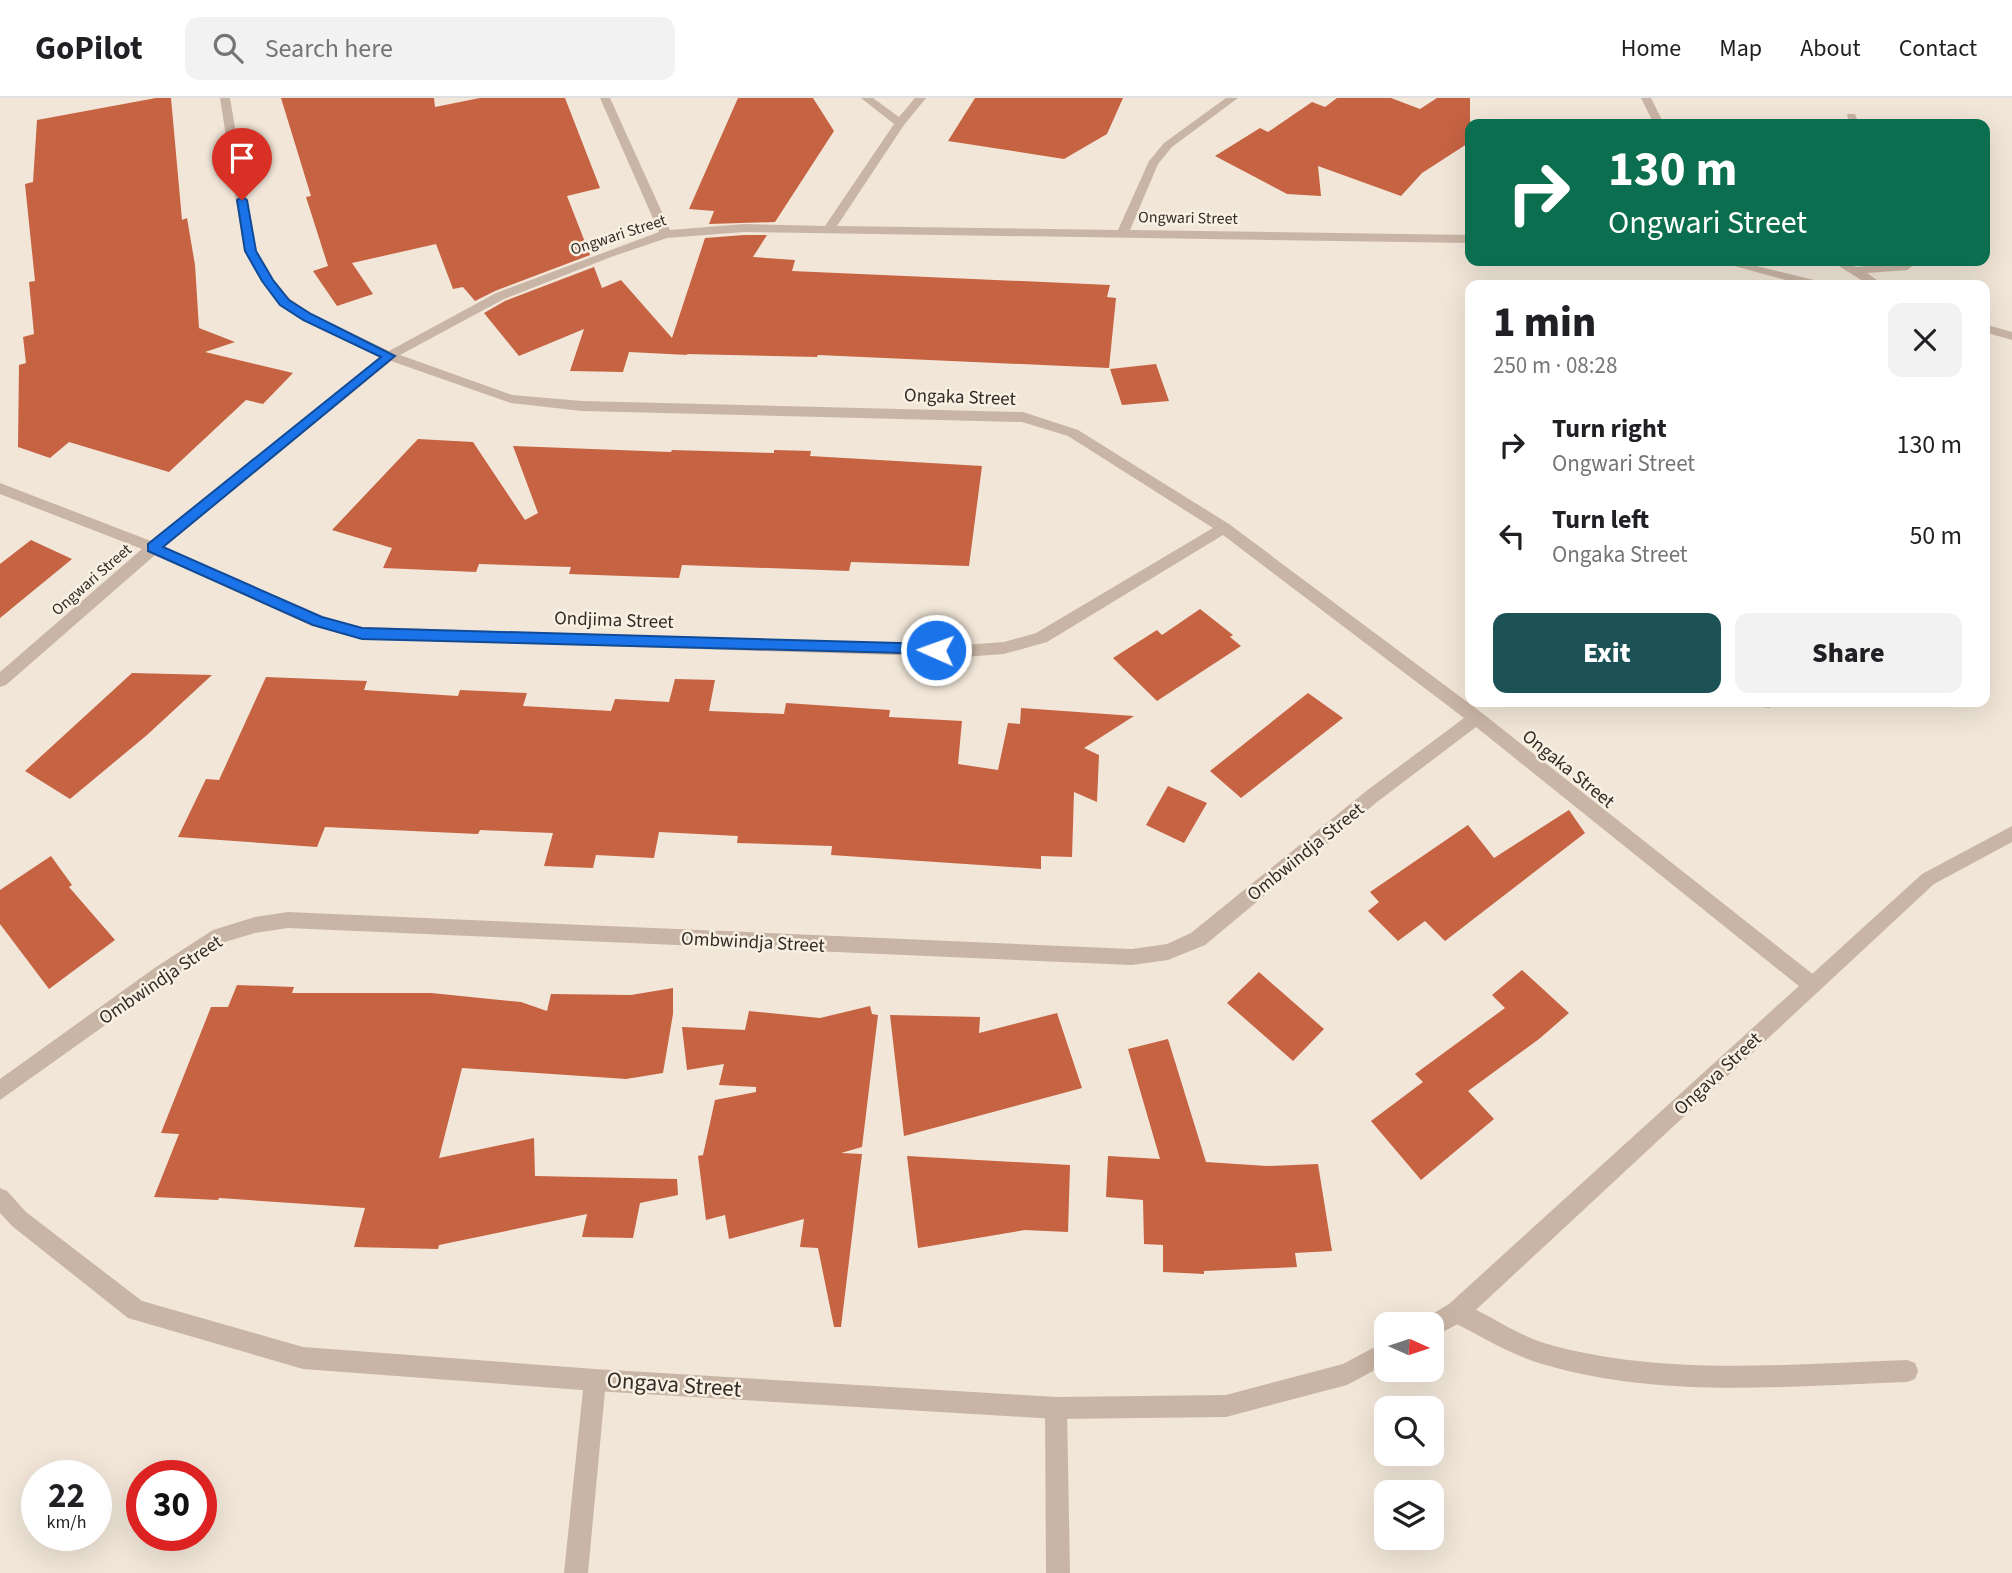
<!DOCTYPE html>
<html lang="en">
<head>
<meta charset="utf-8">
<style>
	:root { --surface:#fff; --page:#f2f2f2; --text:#202124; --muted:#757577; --line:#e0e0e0; --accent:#1c5155 }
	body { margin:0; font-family:"Source Sans 3",sans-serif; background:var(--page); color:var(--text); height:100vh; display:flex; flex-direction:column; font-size:26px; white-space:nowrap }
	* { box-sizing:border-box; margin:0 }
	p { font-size:23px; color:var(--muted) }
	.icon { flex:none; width:38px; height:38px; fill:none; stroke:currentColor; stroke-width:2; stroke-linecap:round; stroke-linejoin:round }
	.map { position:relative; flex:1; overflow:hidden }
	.panel { position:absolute; left:1465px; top:182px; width:525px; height:427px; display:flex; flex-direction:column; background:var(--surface); border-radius:14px; box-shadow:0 7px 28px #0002 }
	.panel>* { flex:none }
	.guide { position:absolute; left:1465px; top:21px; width:525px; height:147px; border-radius:14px; box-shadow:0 7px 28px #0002; background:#0b6e4f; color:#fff; overflow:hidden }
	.needle { width:46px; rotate:93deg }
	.controls { position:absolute; left:1374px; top:1214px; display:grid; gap:14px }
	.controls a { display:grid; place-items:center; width:70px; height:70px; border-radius:14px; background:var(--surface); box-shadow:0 7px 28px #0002; font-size:35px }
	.speed { position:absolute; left:21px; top:1362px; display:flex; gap:14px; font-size:35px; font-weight:700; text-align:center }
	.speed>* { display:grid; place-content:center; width:91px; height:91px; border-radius:50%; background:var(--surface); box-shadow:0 7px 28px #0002; line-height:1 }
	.speed small { font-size:18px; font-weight:400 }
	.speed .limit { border:10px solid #d22; background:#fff; color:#111 }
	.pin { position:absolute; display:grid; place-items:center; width:60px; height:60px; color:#fff; margin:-72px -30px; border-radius:50% 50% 50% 0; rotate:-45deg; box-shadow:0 0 7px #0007 }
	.pin .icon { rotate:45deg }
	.me { position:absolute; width:77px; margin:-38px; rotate:272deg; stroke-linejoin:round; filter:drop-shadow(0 0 5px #0008) }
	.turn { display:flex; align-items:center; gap:24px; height:147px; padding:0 28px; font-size:32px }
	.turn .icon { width:91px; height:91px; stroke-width:2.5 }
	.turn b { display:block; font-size:49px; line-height:60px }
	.round { display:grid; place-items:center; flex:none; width:74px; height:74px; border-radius:14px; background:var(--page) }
	.summary { display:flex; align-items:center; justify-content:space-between; height:119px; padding:0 28px }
	h1 { font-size:42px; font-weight:800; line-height:52px }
	.primary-button { display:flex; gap:14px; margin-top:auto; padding:14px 28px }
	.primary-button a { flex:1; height:80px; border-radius:14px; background:var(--accent); color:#fff; font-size:28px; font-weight:800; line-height:80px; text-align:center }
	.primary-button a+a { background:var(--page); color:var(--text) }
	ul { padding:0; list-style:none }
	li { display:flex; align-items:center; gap:21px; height:91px; padding:0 28px }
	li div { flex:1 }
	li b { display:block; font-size:26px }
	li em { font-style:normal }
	header { display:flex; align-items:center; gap:42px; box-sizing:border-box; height:98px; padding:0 35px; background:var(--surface); border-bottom:2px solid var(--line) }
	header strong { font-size:33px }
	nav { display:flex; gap:38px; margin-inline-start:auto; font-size:24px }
	.search { width:490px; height:63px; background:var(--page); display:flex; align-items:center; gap:18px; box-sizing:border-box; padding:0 24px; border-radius:14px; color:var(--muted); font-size:26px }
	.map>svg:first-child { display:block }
	.building { fill:#c66342 }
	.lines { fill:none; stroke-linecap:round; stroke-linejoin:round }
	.service { fill:#c9b5a5; fill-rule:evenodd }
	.minor { fill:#c9b5a5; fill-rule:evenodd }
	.tertiary { fill:#c9b5a5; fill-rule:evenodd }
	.route { fill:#1a73e8; stroke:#114b97; stroke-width:2 }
	.labels { text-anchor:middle; stroke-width:5; stroke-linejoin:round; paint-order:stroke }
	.far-street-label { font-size:16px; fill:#342b26; stroke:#f9f0e4 }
	.street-label { font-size:19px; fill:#342b26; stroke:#f9f0e4 }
	.near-street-label { font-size:23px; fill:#342b26; stroke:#f9f0e4 }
</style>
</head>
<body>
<header>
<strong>GoPilot</strong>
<div class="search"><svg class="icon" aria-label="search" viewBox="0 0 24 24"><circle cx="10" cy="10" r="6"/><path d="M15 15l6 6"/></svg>Search here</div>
<nav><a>Home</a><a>Map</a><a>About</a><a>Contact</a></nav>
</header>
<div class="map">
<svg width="2012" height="1475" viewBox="0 0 2012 1475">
	<rect width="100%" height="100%" fill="#f1e6d8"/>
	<!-- building -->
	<g class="building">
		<path d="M156,0H171L182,122L187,120L195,167L199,230L235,244L205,254L293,275L263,306L246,302L169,374L69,344L50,360L18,349L19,267L26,265L23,239L34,236L29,184L35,183L25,86L33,84L37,22Z"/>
		<path d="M281,0H434L435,9L480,0H565L600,90L567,98L590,157L495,193L475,203L463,189L453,191L436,146L352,165L373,196L337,208L313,173L328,168L306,99L311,98Z"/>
		<path d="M738,0H813L834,33L775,124L709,126L714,113L689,111Z"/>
		<path d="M975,0H1123L1107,36L1064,61L948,43Z"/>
		<path d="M1337,0H1391L1420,11L1437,0H1470V44L1422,75L1401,98L1318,68L1321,98L1287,96L1215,58L1260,30L1268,34L1312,4L1325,9Z"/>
		<path d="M744,137H767L753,159L795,162L792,173L1110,187L1107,199L1116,200L1109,270L818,257L817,259L686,256L688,257L629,254L623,274L570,273L584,231L519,258L484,215L505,203L594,169L602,190L621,182L672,240L705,140Z"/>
		<path d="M1156,266L1169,303L1122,307L1110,271Z"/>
		<path d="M418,341L473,344L525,422L538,415L513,348L671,354L672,352L774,355V352L811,353L810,358L982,368L969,468L851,464L849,473L682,467L679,480L569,476L571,469L479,466L476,474L383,470L392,450L332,432Z"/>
		<path d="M31,442L72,461L0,520V466Z"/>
		<path d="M1200,511L1233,537L1230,539L1241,548L1157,603L1113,560L1157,532L1162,537Z"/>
		<path d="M132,575L212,577L147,637L70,701L25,673Z"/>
		<path d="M266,579L367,583L364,592L458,598L460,592L527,595L523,608L611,613L615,601L669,604L675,581L715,582L709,613L784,616L786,605L890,612L889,619L962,623L958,666L998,672L1008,625L1020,626L1021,610L1134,618L1084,650L1099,657L1097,704L1074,694L1072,759L1041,758V771L831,757L832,748L737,745L738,738L659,734L654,760L596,757L593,770L544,768L553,735L480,732L478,736L325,729L317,749L178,739L206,681L219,682Z"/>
		<path d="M1308,595L1343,620L1241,700L1210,673Z"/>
		<path d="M1168,688L1207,705L1184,745L1146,727Z"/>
		<path d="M1569,712L1585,735L1445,843L1425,823L1398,843L1368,813L1379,804L1370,794L1468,727L1494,760Z"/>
		<path d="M51,758L72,787L69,789L115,842L49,891L0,826V792Z"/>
		<path d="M1522,872L1569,915L1539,941L1468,993L1494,1021L1421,1082L1371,1023L1423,984L1415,976L1505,910L1492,897Z"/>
		<path d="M1259,874L1324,931L1293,963L1227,905Z"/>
		<path d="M237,887L294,889L292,895H431L521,904L547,913L551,896L631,897L673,890V916L663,975L626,981L462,970L439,1060L534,1040L535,1078L677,1081L678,1097L640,1105L633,1140L582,1139L587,1116L439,1147L438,1151L354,1149L365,1110L219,1100L218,1102L154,1099L179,1036L161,1035L211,909H228Z"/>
		<path d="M870,908L872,916L878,917L862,1049L841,1055L862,1056L841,1229H834L818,1150L800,1149L804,1121L729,1141L725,1117L706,1122L698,1058L703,1057L715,1002L756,994V989L719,987L724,966L687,972L682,929L745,932L749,913L820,920Z"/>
		<path d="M1057,915L1082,990L904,1038L890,917L980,919L979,935Z"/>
		<path d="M1168,941L1206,1064L1267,1068L1318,1066L1332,1153L1295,1155L1297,1169L1204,1173V1176L1163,1174V1147L1144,1146L1143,1102L1106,1099L1108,1058L1160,1061L1128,951Z"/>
		<path d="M907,1058L1070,1067L1068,1134L1025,1132L918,1150Z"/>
	</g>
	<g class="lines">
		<!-- service -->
		<g class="service">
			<path d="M1641,0H1651L1664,26H1654Z"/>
			<path d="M1847,16H1855L1859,26H1849Z"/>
			<path d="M1831,163H1845L1856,169L1919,163L1907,172L1867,175L1884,187H1869Z"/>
			<path d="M1760,604H1777L1769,610L1762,609Z"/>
			<path d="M1457,1203C1487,1215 1513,1235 1544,1245C1660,1279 1787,1266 1907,1262L1915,1265L1918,1273L1915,1281L1907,1284C1787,1288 1662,1301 1546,1267C1512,1258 1481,1238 1449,1222L1446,1214L1449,1206Z"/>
			<path d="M595,1271L603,1274L606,1282L588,1475H564L584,1282L587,1274Z"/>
		</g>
		<!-- minor -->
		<g class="minor">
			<path d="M220,0H230L256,153L273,181L290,201L312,216L389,253L496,195L659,134L600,0H610L670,132L744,126L825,128L894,26L861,0H873L899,19L915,0H926L904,27L837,128L1118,132L1149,63L1164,45L1226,0H1238L1172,49L1158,66L1130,132L1470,137V145L744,134L667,140L611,159L504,201L400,257L512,297L582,303L1023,314L1078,332L1229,426L1482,615L1819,881L1821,887L1819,893L1812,896L1805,893L1476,629L1377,704L1205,847L1168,862L1132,867L288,830L255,835L225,844L170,881L0,1002V981L156,869L213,832L255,819L288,814L1132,851L1167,846L1191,835L1365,694L1464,620L1223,437L1047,544L1004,556L963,559L362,541L312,528L155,457L6,587L0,589V574L142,451L0,396V385L151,443L380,259L302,222L280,207L262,183L244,153ZM391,263L511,305L582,313L1022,324L1068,338L1213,430L1036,535L1004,544L963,547L362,529L322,519L164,449Z"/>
			<path d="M1716,163H1736L1822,184L1824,187H1804Z"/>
			<path d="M1984,226L2012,234V242L1984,234Z"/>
			<path d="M1056,1299L1064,1302L1067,1310L1070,1475H1046L1045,1310L1048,1302Z"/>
		</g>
		<!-- tertiary -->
		<g class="tertiary">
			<path d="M2012,728V744L1934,786L1465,1222L1432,1240V1227H1422L1424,1221L1449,1206L1922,776Z"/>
			<path d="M0,1090L7,1093L26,1114L142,1203L303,1249L595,1271L1056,1299L1226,1297L1343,1266L1386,1243V1266L1347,1287L1226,1319L1056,1321L595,1293L303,1271L128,1220L12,1128L0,1115Z"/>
		</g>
	</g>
	<!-- route -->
	<path class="route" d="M242,99L247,102L256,153L273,182L289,202L311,216L395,258L163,449L322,519L362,530L936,546L941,548L943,552L941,556L362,541L313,527L148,453V446L381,259L303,222L280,207L262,183L245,153L237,102Z"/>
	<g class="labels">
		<!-- far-street labels -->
		<g class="far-street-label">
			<text transform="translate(1188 119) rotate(1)" y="6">Ongwari Street</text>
			<text transform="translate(618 136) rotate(-18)" y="6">Ongwari Street</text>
			<text transform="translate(91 481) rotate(-41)" y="6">Ongwari Street</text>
		</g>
		<!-- street labels -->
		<g class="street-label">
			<text transform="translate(960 298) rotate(2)" y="7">Ongaka Street</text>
			<text transform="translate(614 521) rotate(2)" y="7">Ondjima Street</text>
			<text transform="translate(1569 670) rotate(39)" y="7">Ongaka Street</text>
			<text transform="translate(1305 753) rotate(-39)" y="7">Ombwindja Street</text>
			<text transform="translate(753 843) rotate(3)" y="7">Ombwindja Street</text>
			<text transform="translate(160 881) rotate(-34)" y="7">Ombwindja Street</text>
			<text transform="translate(1717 975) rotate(-43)" y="7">Ongava Street</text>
		</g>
		<!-- near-street labels -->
		<g class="near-street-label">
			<text transform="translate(674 1286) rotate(4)" y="8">Ongava Street</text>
		</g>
	</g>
</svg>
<div class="controls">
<a><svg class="needle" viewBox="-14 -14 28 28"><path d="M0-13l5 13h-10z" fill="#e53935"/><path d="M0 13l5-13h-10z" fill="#757577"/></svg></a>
<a><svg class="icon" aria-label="search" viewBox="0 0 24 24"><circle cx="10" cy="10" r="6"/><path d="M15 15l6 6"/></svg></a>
<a><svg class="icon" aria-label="layers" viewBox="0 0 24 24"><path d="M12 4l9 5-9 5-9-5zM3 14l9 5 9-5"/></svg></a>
</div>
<div class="speed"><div>22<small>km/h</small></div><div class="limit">30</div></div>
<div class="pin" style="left:242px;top:102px;background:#d93025"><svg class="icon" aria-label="arrive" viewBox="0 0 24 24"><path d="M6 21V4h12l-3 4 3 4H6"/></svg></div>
<svg class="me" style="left:936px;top:552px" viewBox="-20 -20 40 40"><circle r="17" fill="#1a73e8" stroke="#fff" stroke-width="3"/><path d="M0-11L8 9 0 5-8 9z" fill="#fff"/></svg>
<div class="guide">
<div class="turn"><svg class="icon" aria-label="right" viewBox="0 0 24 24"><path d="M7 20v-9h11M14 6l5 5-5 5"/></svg><div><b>130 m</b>Ongwari Street</div></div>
</div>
<section class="panel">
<div class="summary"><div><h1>1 min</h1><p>250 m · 08:28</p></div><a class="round"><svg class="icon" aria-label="close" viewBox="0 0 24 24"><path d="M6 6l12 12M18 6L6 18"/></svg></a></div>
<ul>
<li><svg class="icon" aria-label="right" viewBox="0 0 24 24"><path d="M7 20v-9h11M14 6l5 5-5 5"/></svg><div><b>Turn right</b><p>Ongwari Street</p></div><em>130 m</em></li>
<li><svg class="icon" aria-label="left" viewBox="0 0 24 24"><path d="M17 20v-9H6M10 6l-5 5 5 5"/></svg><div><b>Turn left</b><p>Ongaka Street</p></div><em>50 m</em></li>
</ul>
<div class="primary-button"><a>Exit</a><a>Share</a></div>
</section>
</div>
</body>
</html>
